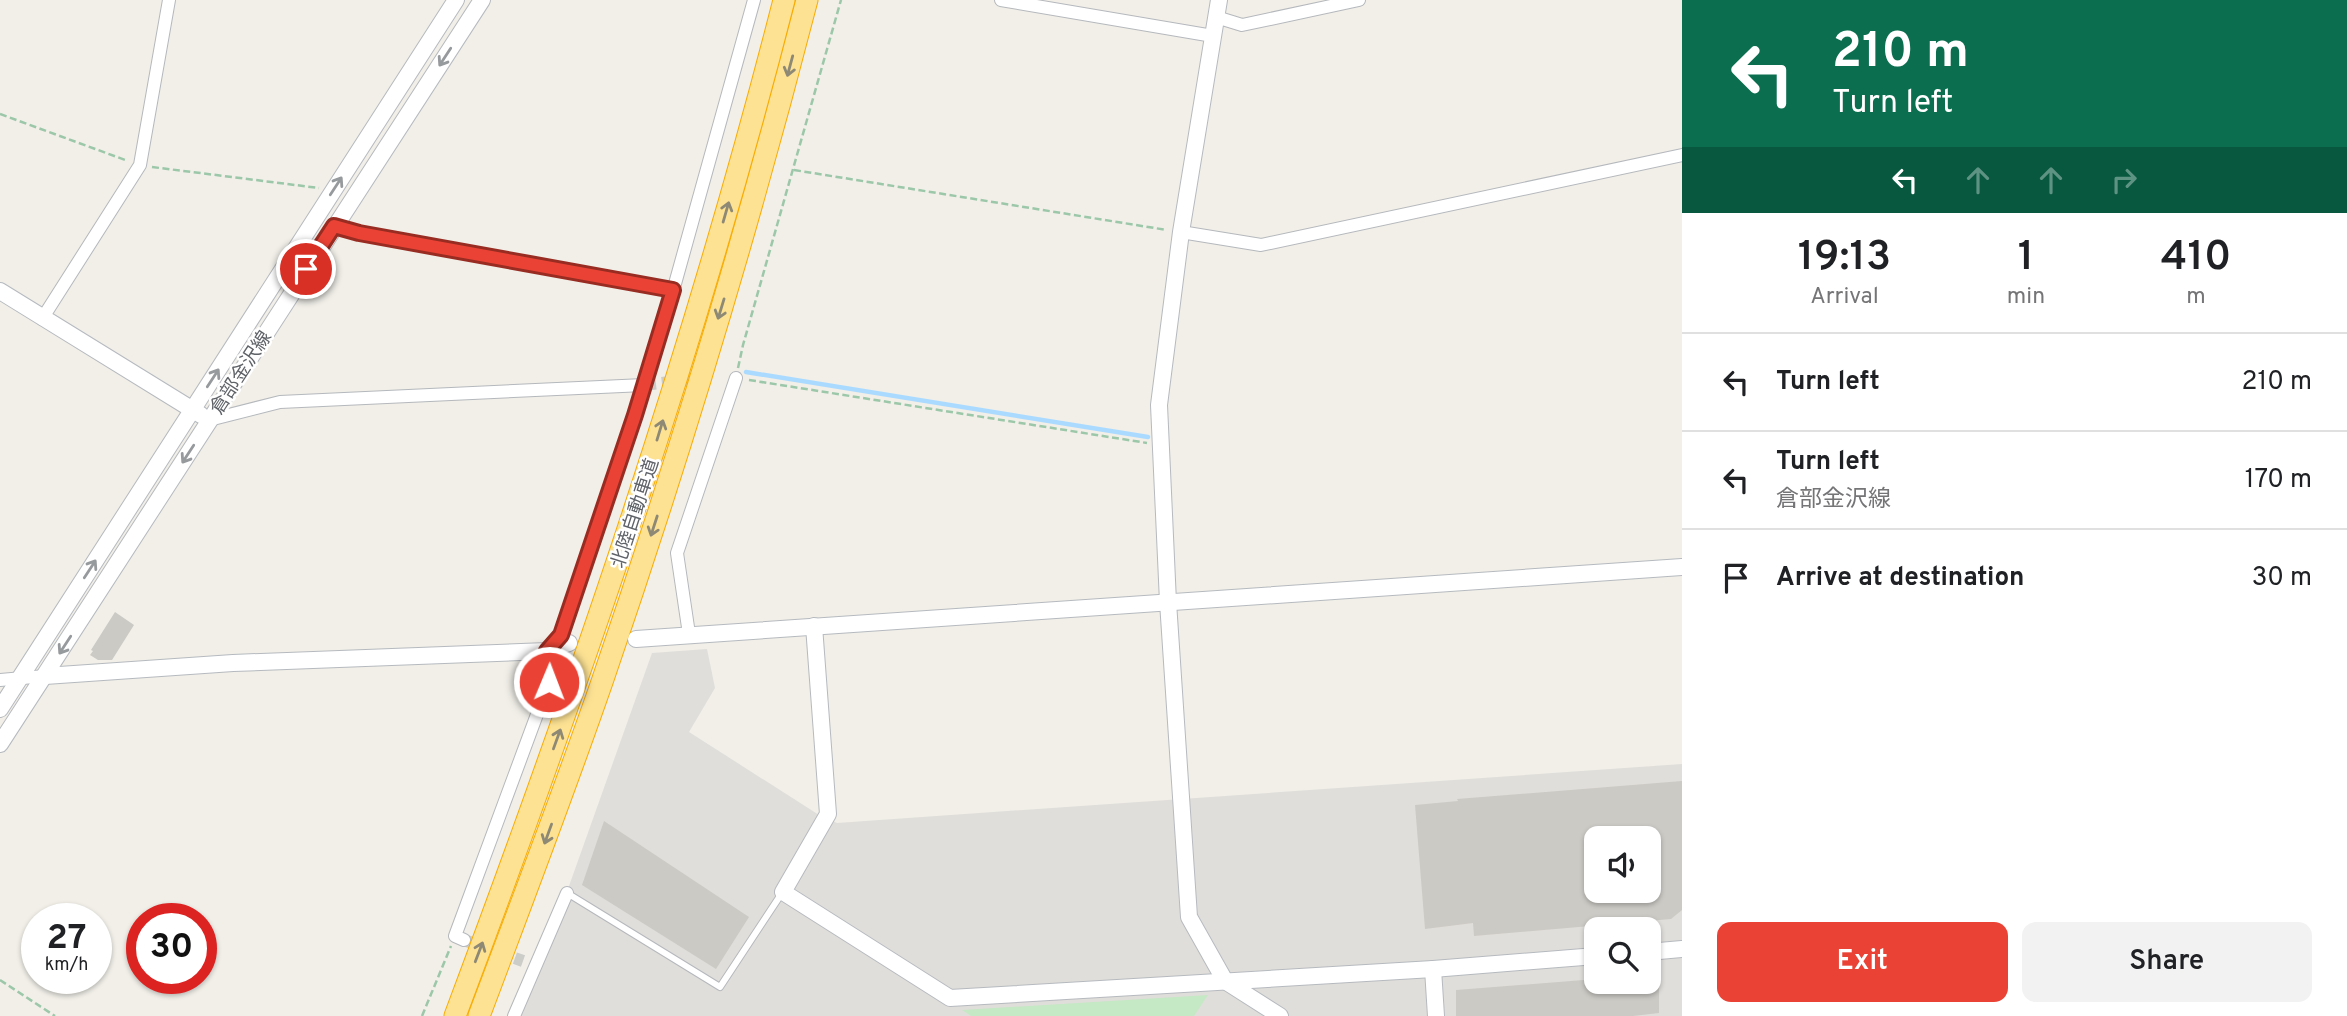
<!DOCTYPE html>
<html lang="en">
<head>
<meta charset="utf-8">
<style>
	:root { --surface:#fff; --page:#f2f2f2; --text:#202124; --muted:#757577; --line:#e0e0e0; --accent:#ea4335 }
	body { margin:0; font-family:Overpass,"Noto Sans JP",sans-serif; background:var(--page); color:var(--text); height:100vh; display:flex; flex-direction:column; font-size:26px; white-space:nowrap }
	* { box-sizing:border-box; margin:0 }
	p { font-size:23px; color:var(--muted) }
	.icon { flex:none; width:38px; height:38px; fill:none; stroke:currentColor; stroke-width:2; stroke-linecap:round; stroke-linejoin:round }
	.map { position:relative; flex:1; overflow:hidden }
	.details { display:flex; flex-direction:column; background:var(--surface); width:665px }
	.details>* { flex:none }
	.guide { background:#0b6e4f; color:#fff; overflow:hidden }
	.fabs { position:absolute; left:1584px; top:826px; display:grid; gap:14px }
	.fabs a { display:grid; place-items:center; width:77px; height:77px; border-radius:14px; background:var(--surface); box-shadow:0 2px 5px #0004; font-size:35px }
	.speed { position:absolute; left:21px; top:903px; display:flex; gap:14px; font-size:35px; font-weight:700; text-align:center }
	.speed>* { display:grid; place-content:center; width:91px; height:91px; border-radius:50%; background:var(--surface); box-shadow:0 2px 5px #0004; line-height:1 }
	.speed small { font-size:18px; font-weight:400 }
	.speed .limit { border:10px solid #d22; background:#fff; color:#111 }
	.pin { position:absolute; display:grid; place-items:center; width:60px; height:60px; color:#fff; margin:-30px; border:4px solid #fff; border-radius:50%; box-shadow:0 2px 7px #0007 }
	.me { position:absolute; width:77px; margin:-38px; rotate:1deg; stroke-linejoin:round; filter:drop-shadow(0 0 5px #0008) }
	.turn { display:flex; align-items:center; gap:24px; height:147px; padding:0 35px; font-size:32px }
	.turn .icon { width:91px; height:91px; stroke-width:2.5 }
	.turn b { display:block; font-size:49px; line-height:60px }
	.lanes { display:flex; align-items:center; height:66px; padding:0 35px; background:#0003; justify-content:center; gap:35px; direction:ltr }
	.lanes .off { opacity:.35 }
	.eta { display:flex; justify-content:space-evenly; align-items:center; height:119px; text-align:center }
	.eta b { font-size:42px; font-weight:600; line-height:49px }
	.primary-button { display:flex; gap:14px; margin-top:auto; padding:14px 35px }
	.primary-button a { flex:1; height:80px; border-radius:14px; background:var(--accent); color:#fff; font-size:28px; font-weight:600; line-height:80px; text-align:center }
	.primary-button a+a { background:var(--page); color:var(--text) }
	ul { padding:0; list-style:none }
	li { display:flex; align-items:center; gap:21px; height:98px; padding:0 35px; border-top:2px solid var(--line) }
	li div { flex:1 }
	li b { display:block; font-size:26px }
	li em { font-style:normal }
	main { display:flex; flex:1; min-height:0 }
	.map>svg:first-child { display:block }
	.industrial { fill:#e0deda; fill-rule:evenodd }
	.green { fill:#c5e8c5 }
	.lines { fill:none; stroke-linecap:round; stroke-linejoin:round }
	.stream { stroke:#aadaff; stroke-width:4.5 }
	.building { fill:#cccac5; fill-rule:evenodd }
	.street-tunnel { stroke:#ccccc8; stroke-width:12; stroke-dasharray:12 6; stroke-linecap:butt }
	.lane-casing { stroke:#b5b8bc; stroke-width:8 }
	.street-casing { stroke:#b5b8bc; stroke-width:14 }
	.secondary-casing { stroke:#b6babf; stroke-width:18 }
	.highway-casing { stroke:#f9ab00; stroke-width:23 }
	.path { stroke:#9cc7a9; stroke-width:2.5; stroke-dasharray:7 3.5; stroke-linecap:butt }
	.lane { stroke:#fff; stroke-width:6 }
	.street { stroke:#fff; stroke-width:12 }
	.secondary { stroke:#fff; stroke-width:16 }
	.highway { stroke:#fde293; stroke-width:21 }
	.oneway { stroke:#979a9d }
	.oneway2 { stroke:#8e8975 }
	.route-casing { stroke:#982c22; stroke-width:18 }
	.route { stroke:#ea4335; stroke-width:12 }
	.labels { text-anchor:middle; stroke-width:5; stroke-linejoin:round; paint-order:stroke }
	.street-label { font-size:19px; fill:#5f6368; stroke:#fff }
</style>
</head>
<body>
<main>
<div class="map">
<svg width="1682" height="1016" viewBox="0 0 1682 1016">
	<rect width="100%" height="100%" fill="#f1efe8"/>
	<!-- industrial -->
	<path class="industrial" d="M707,649L715,688L689,732L819,815L837,823L1682,764V1016H520L566,901L569,886L652,653ZM1596,838H1648V891H1596ZM1596,929H1648V982H1596Z"/>
	<!-- green -->
	<path class="green" d="M1208,995L1194,1016H971L962,1010Z"/>
	<g class="lines">
		<!-- stream -->
		<path class="stream" d="M746,372L1148,437"/>
	</g>
	<!-- building -->
	<g class="building">
		<path d="M115,612L134,625L112,660H98L90,655L93,651L91,650Z"/>
		<path d="M1682,781V910L1671,919L1474,936L1473,923L1425,929L1415,805L1458,801L1457,799ZM1596,838H1648V891H1596Z"/>
		<path d="M604,821L749,917L716,969L582,885Z"/>
		<path d="M1659,974V1013L1633,1016H1456V990L1596,979V982H1648V975Z"/>
	</g>
	<g class="lines">
		<!-- street-tunnel -->
		<g class="street-tunnel">
			<path d="M644,385L704,378"/>
			<path d="M464,940L523,961"/>
		</g>
		<!-- lane casing -->
		<g class="lane-casing">
			<path id="lane" d="M567,893L720,987L782,893"/>
		</g>
		<!-- street casing -->
		<g class="street-casing">
			<g id="street">
				<path d="M1001,0L1213,36"/>
				<path d="M1216,17L1242,25L1359,0"/>
				<path d="M334,226L359,233L673,291"/>
				<path d="M1181,232L1261,245L1682,155"/>
				<path d="M42,319L140,165L169,0"/>
				<path d="M209,420L280,402L644,385"/>
				<path d="M689,634L677,553L736,378"/>
				<path d="M0,680L45,676"/>
				<path d="M464,940L455,936L549,682L547,651L561,635L635,415L673,291L754,0"/>
				<path d="M514,1016L567,893"/>
			</g>
		</g>
		<!-- secondary casing -->
		<g class="secondary-casing">
			<g id="secondary">
				<path d="M1219,0L1181,232L1159,405L1168,602L1189,917L1225,981L1280,1016"/>
				<path d="M0,291L201,415"/>
				<path d="M814,626L828,814L783,892L950,998L1433,969L1596,956"/>
				<path d="M636,639L1682,567"/>
				<path d="M45,676L233,663L547,651L569,643"/>
				<path d="M0,709L456,0"/>
				<path d="M0,744L482,0"/>
				<path d="M1648,952L1682,949"/>
				<path d="M1433,969L1436,1016"/>
			</g>
		</g>
		<!-- highway casing -->
		<g class="highway-casing">
			<g id="highway">
				<path d="M455,1016C580,683 696,345 784,0"/>
				<path d="M479,1016C521,904 564,792 603,679C680,455 748,229 807,0"/>
			</g>
		</g>
		<!-- path -->
		<g class="path">
			<path d="M0,114L128,161"/>
			<path d="M152,167L319,188"/>
			<path d="M794,170L1167,230"/>
			<path d="M738,368L743,345L841,0"/>
			<path d="M749,380L1147,443"/>
			<path d="M0,980L55,1016"/>
			<path d="M422,1016L451,946"/>
		</g>
		<!-- lane -->
		<use href="#lane" class="lane"/>
		<!-- street -->
		<use href="#street" class="street"/>
		<!-- secondary -->
		<use href="#secondary" class="secondary"/>
		<!-- highway -->
		<use href="#highway" class="highway"/>
	</g>
	<!-- one-way arrows -->
	<defs><path id="oneway-shaft" d="M-6 0H5M1.5-3L5.5 0L1.5 3" fill="none" stroke-width="1.6" stroke-linecap="round" stroke-linejoin="round" transform="scale(1.75)"/></defs>
	<g class="oneway">
		<use href="#oneway-shaft" transform="translate(445 57) rotate(123)"/>
		<use href="#oneway-shaft" transform="translate(336 186) rotate(-57)"/>
		<use href="#oneway-shaft" transform="translate(213 378) rotate(-57)"/>
		<use href="#oneway-shaft" transform="translate(188 454) rotate(123)"/>
		<use href="#oneway-shaft" transform="translate(90 569) rotate(-57)"/>
		<use href="#oneway-shaft" transform="translate(65 645) rotate(123)"/>
	</g>
	<g class="oneway2">
		<use href="#oneway-shaft" transform="translate(790 66) rotate(105)"/>
		<use href="#oneway-shaft" transform="translate(726 212) rotate(-74)"/>
		<use href="#oneway-shaft" transform="translate(721 309) rotate(107)"/>
		<use href="#oneway-shaft" transform="translate(660 430) rotate(-73)"/>
		<use href="#oneway-shaft" transform="translate(654 526) rotate(108)"/>
		<use href="#oneway-shaft" transform="translate(557 739) rotate(-70)"/>
		<use href="#oneway-shaft" transform="translate(548 834) rotate(110)"/>
		<use href="#oneway-shaft" transform="translate(479 952) rotate(-69)"/>
	</g>
	<g class="lines">
		<!-- route casing -->
		<g class="route-casing">
			<path id="route" d="M306,269L334,226L359,233L673,290L635,415L561,635L547,651L549,682"/>
		</g>
		<!-- route -->
		<use href="#route" class="route"/>
	</g>
	<g class="labels">
		<!-- street labels -->
		<g class="street-label">
			<text transform="translate(240 372) rotate(-57)" y="7">倉部金沢線</text>
			<text transform="translate(634 513) rotate(-72)" y="7">北陸自動車道</text>
		</g>
	</g>
</svg>
<div class="fabs">
<a><svg class="icon" aria-label="sound" viewBox="0 0 24 24"><path d="M4 9h4l5-4v14l-5-4H4zM17 9q2 3 0 6"/></svg></a>
<a><svg class="icon" aria-label="search" viewBox="0 0 24 24"><circle cx="10" cy="10" r="6"/><path d="M15 15l6 6"/></svg></a>
</div>
<div class="speed"><div>27<small>km/h</small></div><div class="limit">30</div></div>
<div class="pin" style="left:306px;top:269px;background:#d93025"><svg class="icon" aria-label="arrive" viewBox="0 0 24 24"><path d="M6 21V4h12l-3 4 3 4H6"/></svg></div>
<svg class="me" style="left:549px;top:682px" viewBox="-20 -20 40 40"><circle r="17" fill="#ea4335" stroke="#fff" stroke-width="3"/><path d="M0-11L8 9 0 5-8 9z" fill="#fff"/></svg>
</div>
<section class="details">
<div class="guide">
<div class="turn"><svg class="icon" aria-label="left" viewBox="0 0 24 24"><path d="M17 20v-9H6M10 6l-5 5 5 5"/></svg><div><b>210 m</b>Turn left</div></div>
<div class="lanes"><svg class="icon" aria-label="left" viewBox="0 0 24 24"><path d="M17 20v-9H6M10 6l-5 5 5 5"/></svg><svg class="icon off" aria-label="ahead" viewBox="0 0 24 24"><path d="M12 20V5M6 11l6-6 6 6"/></svg><svg class="icon off" aria-label="ahead" viewBox="0 0 24 24"><path d="M12 20V5M6 11l6-6 6 6"/></svg><svg class="icon off" aria-label="right" viewBox="0 0 24 24"><path d="M7 20v-9h11M14 6l5 5-5 5"/></svg></div>
</div>
<div class="eta">
<div><b>19:13</b><p>Arrival</p></div>
<div><b>1</b><p>min</p></div>
<div><b>410</b><p>m</p></div>
</div>
<ul>
<li><svg class="icon" aria-label="left" viewBox="0 0 24 24"><path d="M17 20v-9H6M10 6l-5 5 5 5"/></svg><div><b>Turn left</b></div><em>210 m</em></li>
<li><svg class="icon" aria-label="left" viewBox="0 0 24 24"><path d="M17 20v-9H6M10 6l-5 5 5 5"/></svg><div><b>Turn left</b><p>倉部金沢線</p></div><em>170 m</em></li>
<li><svg class="icon" aria-label="arrive" viewBox="0 0 24 24"><path d="M6 21V4h12l-3 4 3 4H6"/></svg><div><b>Arrive at destination</b></div><em>30 m</em></li>
</ul>
<div class="primary-button"><a>Exit</a><a>Share</a></div>
</section>
</main>
</body>
</html>
